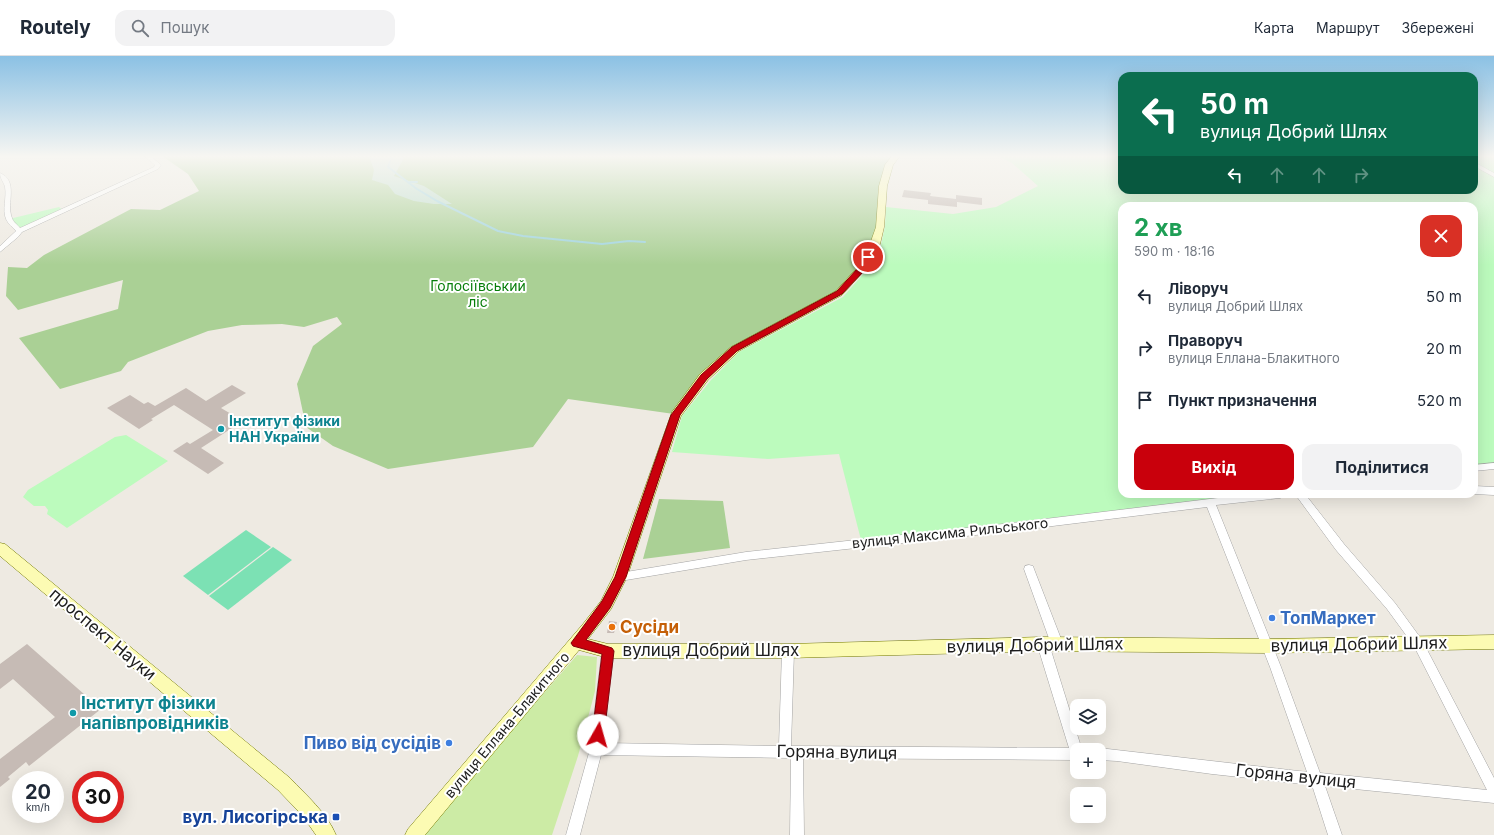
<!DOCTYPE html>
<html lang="uk">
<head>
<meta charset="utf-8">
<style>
	:root { --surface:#fff; --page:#f2f2f3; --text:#1f2937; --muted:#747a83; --line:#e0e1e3; --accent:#c9000c }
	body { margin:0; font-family:Inter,sans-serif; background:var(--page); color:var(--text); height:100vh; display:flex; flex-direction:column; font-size:15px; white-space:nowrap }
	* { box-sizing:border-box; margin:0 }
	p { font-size:13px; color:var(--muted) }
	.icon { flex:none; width:22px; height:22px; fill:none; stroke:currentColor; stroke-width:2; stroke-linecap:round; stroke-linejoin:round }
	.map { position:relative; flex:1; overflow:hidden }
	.panel { position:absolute; left:1118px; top:146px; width:360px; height:296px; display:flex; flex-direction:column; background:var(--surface); border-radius:12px; box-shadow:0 4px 16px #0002 }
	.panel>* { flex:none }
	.top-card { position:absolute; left:1118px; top:16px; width:360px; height:122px; border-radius:12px; box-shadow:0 4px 16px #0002; background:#0b6e4f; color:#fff; overflow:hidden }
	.fabs { position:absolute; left:1070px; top:643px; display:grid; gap:8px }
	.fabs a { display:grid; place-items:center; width:36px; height:36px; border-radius:8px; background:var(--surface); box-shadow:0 4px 16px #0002; font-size:20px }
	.speed { position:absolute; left:12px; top:715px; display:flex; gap:8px; font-size:20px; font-weight:700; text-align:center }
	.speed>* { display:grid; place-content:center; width:52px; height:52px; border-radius:50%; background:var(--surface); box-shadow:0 4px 16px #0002; line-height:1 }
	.speed small { font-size:10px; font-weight:400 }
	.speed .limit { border:6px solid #d22; background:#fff; color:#111 }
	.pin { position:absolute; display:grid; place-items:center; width:34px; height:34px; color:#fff; margin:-17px; border:2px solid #fff; border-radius:50%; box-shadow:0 1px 4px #0007 }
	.me { position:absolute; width:44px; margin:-22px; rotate:7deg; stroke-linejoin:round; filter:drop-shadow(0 0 3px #0008) }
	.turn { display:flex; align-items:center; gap:14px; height:84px; padding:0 16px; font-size:18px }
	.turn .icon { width:52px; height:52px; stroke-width:2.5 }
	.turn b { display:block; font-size:28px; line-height:34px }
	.lanes { display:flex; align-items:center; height:38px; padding:0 16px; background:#0003; justify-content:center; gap:20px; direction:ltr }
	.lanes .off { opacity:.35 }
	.round { display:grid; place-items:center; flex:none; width:42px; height:42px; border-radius:12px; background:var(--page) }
	.overview { display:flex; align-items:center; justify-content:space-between; height:68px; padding:0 16px }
	h1 { font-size:24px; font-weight:700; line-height:30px; color:#1e9e55 }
	.primary-button { display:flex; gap:8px; margin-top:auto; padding:8px 16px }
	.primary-button a { flex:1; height:46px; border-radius:12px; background:var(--accent); color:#fff; font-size:16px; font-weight:700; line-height:46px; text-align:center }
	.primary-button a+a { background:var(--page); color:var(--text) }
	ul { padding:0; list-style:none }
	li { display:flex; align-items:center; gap:12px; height:52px; padding:0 16px }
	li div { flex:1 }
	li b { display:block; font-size:15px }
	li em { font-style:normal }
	header { display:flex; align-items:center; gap:24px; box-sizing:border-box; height:56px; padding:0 20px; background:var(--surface); border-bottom:1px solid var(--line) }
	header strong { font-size:19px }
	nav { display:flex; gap:22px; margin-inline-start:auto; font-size:14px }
	.search { width:280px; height:36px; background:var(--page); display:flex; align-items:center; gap:10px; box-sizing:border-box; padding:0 14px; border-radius:12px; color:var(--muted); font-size:15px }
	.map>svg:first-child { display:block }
	.grass { fill:#cceba5 }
	.forest { fill:#aad095 }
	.wetland { fill:#beddcd }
	.park { fill:#bcfbbd }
	.pitch { fill:#7ce1b4 }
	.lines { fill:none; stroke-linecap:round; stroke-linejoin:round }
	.stream { stroke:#a0d4de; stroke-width:2 }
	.building { fill:#c6bbb5 }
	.street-casing { stroke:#a4a4a4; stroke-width:1 }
	.secondary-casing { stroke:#717701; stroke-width:1 }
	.street { fill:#fff; fill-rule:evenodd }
	.secondary { fill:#fcfbb3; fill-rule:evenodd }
	.route { fill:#c9000c; stroke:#830008 }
	.culture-dot { fill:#0f9aa8; stroke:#fff; stroke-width:1.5 }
	.shop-dot { fill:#3f7fe0; stroke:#fff; stroke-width:1.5 }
	.food-dot { fill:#e8710a; stroke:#fff; stroke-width:1.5 }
	.transit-dot { fill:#1a4fb4; stroke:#fff; stroke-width:1.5 }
	.labels { text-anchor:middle; stroke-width:4; stroke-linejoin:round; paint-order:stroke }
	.park-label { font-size:14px; fill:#077e0a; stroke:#fff }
	.culture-label { font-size:14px; font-weight:bold; fill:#0d838f; stroke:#fff; text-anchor:start }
	.street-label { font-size:14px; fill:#1d1d1d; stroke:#fff }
	.near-shop-label { font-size:17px; font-weight:bold; fill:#366cbe; stroke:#fff; text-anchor:start }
	.near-food-label { font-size:17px; font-weight:bold; fill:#c56008; stroke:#fff; text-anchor:start }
	.near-street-label { font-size:17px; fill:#1d1d1d; stroke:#fff }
	.near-culture-label { font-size:17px; font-weight:bold; fill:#0d838f; stroke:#fff; text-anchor:start }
	.near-transit-label { font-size:17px; font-weight:bold; fill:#164399; stroke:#fff; text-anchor:end }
</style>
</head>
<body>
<header>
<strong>Routely</strong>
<div class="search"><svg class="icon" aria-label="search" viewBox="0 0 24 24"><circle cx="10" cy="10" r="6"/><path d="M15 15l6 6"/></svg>Пошук</div>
<nav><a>Карта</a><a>Маршрут</a><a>Збережені</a></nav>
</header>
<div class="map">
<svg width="1494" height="779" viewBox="0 0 1494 779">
	<rect width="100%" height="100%" fill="#eeeae2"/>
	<!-- grass -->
	<path class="grass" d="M577,599L597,601L595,635L578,700L552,779H421Z"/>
	<!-- forest -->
	<g class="forest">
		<path d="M162,100H894L887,108L879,170L858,214L838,236L733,292L674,358L568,343L533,391L388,413L333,390L306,371L297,328L313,290L342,268L337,261L304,271L282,268L242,269L208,275L128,306L121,315L60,333L19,282L118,253L123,224L18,254L6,240L8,211L27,212L44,199L131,153L160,154L199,135L188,118Z"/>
		<path d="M659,443L723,445L730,492L643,503Z"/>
	</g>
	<!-- wetland -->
	<path class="wetland" d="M369,100H405L394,120L424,130L452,148H434L414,145L395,138L388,129L372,124L374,114Z"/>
	<!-- park -->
	<g class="park">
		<path d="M998,100H1122V134H1474V100H1494V407L1474,410V150H1122V438H1260L861,484L839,398L768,403L672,396L682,360L711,324L739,296L843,241L866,215L881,189L885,170L886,151L953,158L996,151L1038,130L1012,107Z"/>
		<path d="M59,151L63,154L28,171H17L9,163Z"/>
		<path d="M126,379L168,405L67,472L47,458L48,454L45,450H34L23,441L28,434L115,381Z"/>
	</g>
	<!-- pitch -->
	<g class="pitch">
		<path d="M246,474L271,491L208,539L183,520Z"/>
		<path d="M273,491L292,504L228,554L209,540Z"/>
	</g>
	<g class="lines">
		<!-- stream -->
		<g class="stream">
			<path d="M392,100L388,111L417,133L437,145L498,175L523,180L602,188L629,185L645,186"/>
			<path d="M410,126H417"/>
		</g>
	</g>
	<!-- building -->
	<g class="building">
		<path d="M904,134L931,137L930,140L956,143V139L982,142V149L957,146V151L928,148V144L902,141Z"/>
		<path d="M232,329L246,337L221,352L243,365L201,392L224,407L208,418L173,395L187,386L190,388L213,374L174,349L151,363L153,364L139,373L107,352L130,339L144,348L148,346L155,350L186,332L206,345Z"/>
		<path d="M609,565L617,566L614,577H607Z"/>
		<path d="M27,588L101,653L29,710L26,706L8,721L10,723L0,731V703L55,661L13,623L0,633V608Z"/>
	</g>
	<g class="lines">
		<!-- street casing -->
		<g class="street-casing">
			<g id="street">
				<path d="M144,100H150L160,108L161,109L158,113L22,176L18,181L0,196V190L16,175C13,171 8,168 6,163C2,154 7,141 5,131C4,126 0,123 0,117C19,125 6,147 12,162C13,166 18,169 20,172L154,111L155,109Z"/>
				<path d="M1474,106L1494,117V121L1474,110Z"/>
				<path d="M1494,407V413L1474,415V409Z"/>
				<path d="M1474,430L1494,431V439L1474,438Z"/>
				<path d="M1251,438H1285L1283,441L1280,442L1216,449L1281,611L1320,717L1487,734L1414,590L1387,553L1336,494L1295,438H1305L1344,488L1395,547L1422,584L1494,722V747L1325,730L1342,779H1328L1312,729L1212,718L1117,705L1099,704V694H1095L1099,692L1307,716L1270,611L1207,451L1012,475L746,504L620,525L616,524L615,521L616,518L620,517L746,496L1012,467Z"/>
				<path d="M1029,509L1033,510L1034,513L1063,588L1061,591L1057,593L1053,591L1051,588L1024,513L1025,510Z"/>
				<path d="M1043,583L1047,585L1049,588L1082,694H1077V704L803,702L804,779H790L791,702L601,699L580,779H566L590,693L602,595L604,591L608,590L612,591L614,595L603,687L779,690L782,595L784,591L788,590L792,591L794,595L791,690L1069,692L1037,588L1039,585Z"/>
			</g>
		</g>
		<!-- secondary casing -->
		<g class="secondary-casing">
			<g id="secondary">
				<path d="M892,100H900L893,109L887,130L884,171L880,188L863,216L842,239L739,295L708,324L681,360L627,521L611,553L588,583L608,588H788L1043,581L1268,583L1494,579V593L1268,597L1043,595L788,602H608L579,594L425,779H405L408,773L583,568L601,545L613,521L672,356L700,318L731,291L836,235L856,213L870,188L876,171L879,130L885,109Z"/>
				<path d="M0,487L5,488L290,722C306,739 327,757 336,779H316L302,759L278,734L0,500Z"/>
			</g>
		</g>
		<!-- street -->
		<use href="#street" class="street"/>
		<!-- secondary -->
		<use href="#secondary" class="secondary"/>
	</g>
	<!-- sky -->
	<linearGradient id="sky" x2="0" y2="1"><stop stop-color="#8bc1e4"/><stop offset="0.48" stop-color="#f7f6f2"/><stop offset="1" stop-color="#f7f6f2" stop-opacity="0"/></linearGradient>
	<rect width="1494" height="209" fill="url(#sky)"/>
	<!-- route -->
	<path class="route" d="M868,199L871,201L863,216L842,238L737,295L707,323L680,359L626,521L610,552L586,584L612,592L614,595L604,679L602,683L598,684L593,683L592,679L602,598L573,590L571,587L602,545L615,521L671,359L701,319L732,291L837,235L857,213L865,200Z"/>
	<!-- markers -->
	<g class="culture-dot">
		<circle cx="221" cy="373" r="4"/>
		<circle cx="73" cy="657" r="4"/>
	</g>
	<g class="shop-dot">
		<circle cx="1272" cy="562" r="4"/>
		<circle cx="449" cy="687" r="4"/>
	</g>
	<circle class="food-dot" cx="612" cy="571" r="4"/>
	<rect class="transit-dot" x="332" y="757" width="8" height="8" rx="2"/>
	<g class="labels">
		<!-- park labels -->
		<g class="park-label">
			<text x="478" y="235">Голосіївський<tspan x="478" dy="16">ліс</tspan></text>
		</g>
		<!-- culture labels -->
		<g class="culture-label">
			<text x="229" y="370">Інститут фізики<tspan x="229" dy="16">НАН України</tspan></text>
		</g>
		<!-- street labels -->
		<g class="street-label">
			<text transform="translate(950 477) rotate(-6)" y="5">вулиця Максима Рильського</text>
			<text transform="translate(507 669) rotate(-50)" y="5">вулиця Еллана-Блакитного</text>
		</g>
		<!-- near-shop labels -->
		<g class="near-shop-label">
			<text x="1280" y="568">ТопМаркет</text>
			<text x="441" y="693" text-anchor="end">Пиво від сусідів</text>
		</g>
		<!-- near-food labels -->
		<g class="near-food-label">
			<text x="620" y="577">Сусіди</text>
		</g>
		<!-- near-street labels -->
		<g class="near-street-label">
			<text transform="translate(103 578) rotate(40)" y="6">проспект Науки</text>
			<text transform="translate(1359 588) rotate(-1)" y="6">вулиця Добрий Шлях</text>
			<text transform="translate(1035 589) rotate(-1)" y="6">вулиця Добрий Шлях</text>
			<text x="711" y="600">вулиця Добрий Шлях</text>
			<text transform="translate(837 696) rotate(1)" y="6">Горяна вулиця</text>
			<text transform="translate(1296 720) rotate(6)" y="6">Горяна вулиця</text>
		</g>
		<!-- near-culture labels -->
		<g class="near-culture-label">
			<text x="81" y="653">Інститут фізики<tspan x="81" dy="20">напівпровідників</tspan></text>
		</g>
		<!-- near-transit labels -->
		<g class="near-transit-label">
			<text x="328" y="767">вул. Лисогірська</text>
		</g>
	</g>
</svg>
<div class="fabs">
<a><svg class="icon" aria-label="layers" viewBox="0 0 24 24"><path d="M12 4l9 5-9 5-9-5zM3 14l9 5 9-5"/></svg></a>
<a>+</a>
<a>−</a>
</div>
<div class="speed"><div>20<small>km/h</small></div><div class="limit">30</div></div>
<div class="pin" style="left:868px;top:201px;background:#d93025"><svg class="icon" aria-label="arrive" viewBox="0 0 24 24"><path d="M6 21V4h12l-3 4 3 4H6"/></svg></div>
<svg class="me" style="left:598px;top:679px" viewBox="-20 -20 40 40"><circle r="19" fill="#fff"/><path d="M0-13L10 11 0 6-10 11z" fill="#c9000c"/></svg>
<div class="top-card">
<div class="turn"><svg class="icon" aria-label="left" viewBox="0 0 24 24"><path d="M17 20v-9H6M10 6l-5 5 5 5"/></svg><div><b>50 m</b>вулиця Добрий Шлях</div></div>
<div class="lanes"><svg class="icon" aria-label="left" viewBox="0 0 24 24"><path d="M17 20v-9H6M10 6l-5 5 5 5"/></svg><svg class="icon off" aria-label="ahead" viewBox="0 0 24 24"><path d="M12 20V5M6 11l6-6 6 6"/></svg><svg class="icon off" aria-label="ahead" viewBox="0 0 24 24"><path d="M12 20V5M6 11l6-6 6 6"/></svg><svg class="icon off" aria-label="right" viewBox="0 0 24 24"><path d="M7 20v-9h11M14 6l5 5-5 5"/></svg></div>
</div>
<section class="panel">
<div class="overview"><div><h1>2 хв</h1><p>590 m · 18:16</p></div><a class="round" style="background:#d93025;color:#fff"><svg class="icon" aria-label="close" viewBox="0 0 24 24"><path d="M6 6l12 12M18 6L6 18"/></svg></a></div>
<ul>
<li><svg class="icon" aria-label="left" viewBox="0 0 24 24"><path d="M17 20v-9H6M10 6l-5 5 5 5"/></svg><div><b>Ліворуч</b><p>вулиця Добрий Шлях</p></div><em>50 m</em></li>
<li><svg class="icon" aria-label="right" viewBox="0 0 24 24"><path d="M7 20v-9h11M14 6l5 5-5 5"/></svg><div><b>Праворуч</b><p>вулиця Еллана-Блакитного</p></div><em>20 m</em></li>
<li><svg class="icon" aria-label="arrive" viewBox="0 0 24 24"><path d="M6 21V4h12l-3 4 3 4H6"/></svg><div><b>Пункт призначення</b></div><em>520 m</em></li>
</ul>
<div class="primary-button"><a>Вихід</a><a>Поділитися</a></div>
</section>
</div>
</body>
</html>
